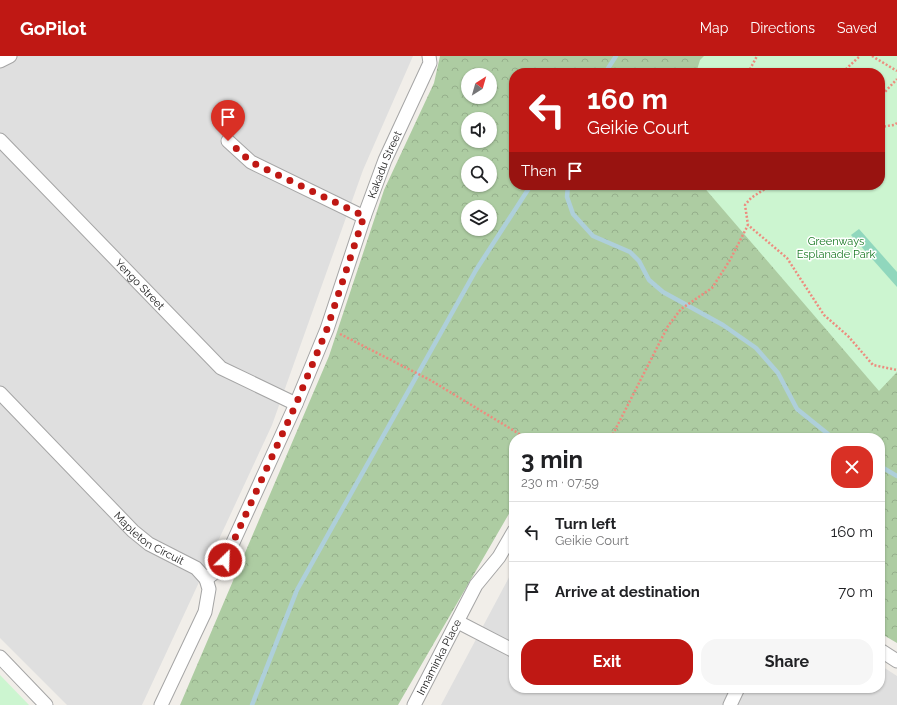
<!DOCTYPE html>
<html lang="en">
<head>
<meta charset="utf-8">
<style>
	:root { --surface:#fff; --page:#f6f6f6; --text:#202124; --muted:#757577; --line:#e0e0e0; --accent:#bf1814 }
	body { margin:0; font-family:Raleway,sans-serif; background:var(--page); color:var(--text); height:100vh; display:flex; flex-direction:column; font-size:15px; white-space:nowrap }
	* { box-sizing:border-box; margin:0 }
	p { font-size:13px; color:var(--muted) }
	.icon { flex:none; width:22px; height:22px; fill:none; stroke:currentColor; stroke-width:2; stroke-linecap:round; stroke-linejoin:round }
	.map { position:relative; flex:1; overflow:hidden }
	.drawer { position:absolute; left:509px; top:377px; width:376px; height:260px; display:flex; flex-direction:column; background:var(--surface); border-radius:16px; box-shadow:0 1px 3px #0004 }
	.drawer>* { flex:none }
	.top-card { position:absolute; left:509px; top:12px; width:376px; height:122px; border-radius:16px; box-shadow:0 1px 3px #0004; background:#bf1814; color:#fff; overflow:hidden }
	.needle { width:26px; rotate:37deg }
	.buttons { position:absolute; left:461px; top:12px; display:grid; gap:8px }
	.buttons a { display:grid; place-items:center; width:36px; height:36px; border-radius:50%; background:var(--surface); box-shadow:0 1px 3px #0004; font-size:20px }
	.pin { position:absolute; display:grid; place-items:center; width:34px; height:34px; color:#fff; margin:-41px -17px; border-radius:50% 50% 50% 0; rotate:-45deg; box-shadow:0 0 4px #0007 }
	.pin .icon { rotate:45deg }
	.me { position:absolute; width:44px; margin:-22px; rotate:24deg; stroke-linejoin:round; filter:drop-shadow(0 0 3px #0008) }
	.turn { display:flex; align-items:center; gap:14px; height:84px; padding:0 12px; font-size:18px }
	.turn .icon { width:52px; height:52px; stroke-width:2.5 }
	.turn b { display:block; font-size:28px; line-height:34px }
	.then { display:flex; align-items:center; height:38px; padding:0 12px; background:#0003; gap:8px; font-size:15px }
	.round { display:grid; place-items:center; flex:none; width:42px; height:42px; border-radius:16px; background:var(--page) }
	.summary { display:flex; align-items:center; justify-content:space-between; height:68px; padding:0 12px }
	h1 { font-size:24px; font-weight:700; line-height:30px }
	.primary-button { display:flex; gap:8px; margin-top:auto; padding:8px 12px }
	.primary-button a { flex:1; height:46px; border-radius:16px; background:var(--accent); color:#fff; font-size:16px; font-weight:700; line-height:46px; text-align:center }
	.primary-button a+a { background:var(--page); color:var(--text) }
	ul { padding:0; list-style:none }
	li { display:flex; align-items:center; gap:12px; height:60px; padding:0 12px; border-top:1px solid var(--line) }
	li div { flex:1 }
	li b { display:block; font-size:15px }
	li em { font-style:normal }
	header { display:flex; align-items:center; gap:24px; box-sizing:border-box; height:56px; padding:0 20px; background:var(--accent); color:#fff }
	header strong { font-size:19px }
	nav { display:flex; gap:22px; margin-inline-start:auto; font-size:14px }
	.map>svg:first-child { display:block }
	.residential { fill:#dfdfdf }
	.forest { fill:url(#forest-crowns); fill-rule:evenodd }
	.park { fill:#ccf5d0 }
	.pitch { fill:#90d7bd }
	.lines { fill:none; stroke-linecap:round; stroke-linejoin:round }
	.stream { stroke:#aecfda; stroke-width:4.5 }
	.minor-casing { stroke:#a5a5a5; stroke-width:15 }
	.path { stroke:#ed8c7e; stroke-width:2.5; stroke-dasharray:2 2; stroke-linecap:butt }
	.minor { stroke:#fff; stroke-width:13 }
	.route { stroke:#bf1814; stroke-width:7; stroke-dasharray:0 12.6 }
	.labels { text-anchor:middle; stroke-width:3; stroke-linejoin:round; paint-order:stroke }
	.street-label { font-size:11px; fill:#212121; stroke:#fff }
	.park-label { font-size:11px; fill:#177822; stroke:#fff }
</style>
</head>
<body>
<header>
<strong>GoPilot</strong>
<nav><a>Map</a><a>Directions</a><a>Saved</a></nav>
</header>
<div class="map">
<svg width="897" height="649" viewBox="0 0 897 649">
	<defs>
		<pattern id="forest-crowns" width="20" height="18" patternUnits="userSpaceOnUse"><rect width="20" height="18" fill="#adcca2"/><path d="M2 6a3 3 0 1 1 6 0M12 15a3 3 0 1 1 6 0" fill="none" stroke="#95af8b"/></pattern>
	</defs>
	<rect width="100%" height="100%" fill="#f1eee9"/>
	<!-- residential -->
	<g class="residential">
		<path d="M0,0H413L363,114L272,369L142,649H67L0,582Z"/>
		<path d="M514,512V632H880V609L897,620V649H441Z"/>
	</g>
	<!-- forest -->
	<path class="forest" d="M440,0H751L745,17H514V129H759L897,248V587L880,577V382H604L598,380L555,378L553,382H514V449L398,649H180L329,300L384,134L434,27ZM468,19H490V41H468ZM468,63H490V85H468ZM468,107H490V129H468ZM468,151H490V173H468Z"/>
	<!-- park -->
	<g class="park">
		<path d="M704,0H897V316L879,335L702,129H880V17H696L700,4Z"/>
		<path d="M0,619L29,649H0Z"/>
	</g>
	<!-- pitch -->
	<path class="pitch" d="M859,173L897,216V231L851,179Z"/>
	<g class="lines">
		<!-- stream -->
		<g class="stream">
			<path d="M605,17L616,0"/>
			<path d="M568,129L567,141L573,158L593,180L630,196L639,205L649,224L663,236L723,269L756,292L778,317L797,353L833,382"/>
			<path d="M880,410L897,420"/>
			<path d="M252,649L297,534L476,214L531,129"/>
		</g>
		<!-- minor casing -->
		<g class="minor-casing">
			<g id="minor">
				<path d="M0,5L10,0"/>
				<path id="s1" d="M0,84L221,312L296,348"/>
				<path d="M228,85L251,106L364,161"/>
				<path id="s2" d="M0,337L133,475L149,488L196,512L206,523L209,533L205,556L161,649"/>
				<path id="s3" d="M206,523L218,514L225,504L296,348L327,273L364,161L385,104L430,7L429,0"/>
				<path d="M458,566L514,595"/>
				<path d="M880,594L897,605"/>
				<path d="M0,601L46,649"/>
				<path id="s4" d="M414,649L476,529L499,501L514,475"/>
				<path d="M730,649L738,632"/>
			</g>
		</g>
		<!-- path -->
		<g class="path">
			<path d="M872,0L897,15"/>
			<path d="M748,17L757,0"/>
			<path d="M844,17L847,12L860,0"/>
			<path d="M880,46L882,39L897,23"/>
			<path d="M880,71L894,69L897,67"/>
			<path d="M771,129L751,142L745,149L748,169L787,202L824,259L848,280L873,309L897,314"/>
			<path d="M340,278L430,324L526,382"/>
			<path d="M611,382L668,270L681,253L712,232L730,204L748,169"/>
		</g>
		<!-- minor -->
		<use href="#minor" class="minor"/>
	</g>
	<g class="lines">
		<!-- route -->
		<path class="route" d="M225,504L296,348L327,273L364,160L251,106L228,85"/>
	</g>
	<g class="labels">
		<!-- street labels -->
		<g class="street-label">
			<text dy="4" stroke="none"><textPath href="#s3" startOffset="454">Kakadu Street</textPath></text>
			<text dy="4" stroke="none"><textPath href="#s1" startOffset="201">Yengo Street</textPath></text>
			<text dy="4" stroke="none"><textPath href="#s2" startOffset="209">Mapleton Circuit</textPath></text>
			<text dy="4" stroke="none"><textPath href="#s4" startOffset="54">Innaminka Place</textPath></text>
		</g>
		<!-- park labels -->
		<g class="park-label">
			<text x="836" y="189">Greenways<tspan x="836" dy="13">Esplanade Park</tspan></text>
		</g>
	</g>
</svg>
<div class="buttons">
<a><svg class="needle" viewBox="-14 -14 28 28"><path d="M0-13l5 13h-10z" fill="#e53935"/><path d="M0 13l5-13h-10z" fill="#757577"/></svg></a>
<a><svg class="icon" aria-label="sound" viewBox="0 0 24 24"><path d="M4 9h4l5-4v14l-5-4H4zM17 9q2 3 0 6"/></svg></a>
<a><svg class="icon" aria-label="search" viewBox="0 0 24 24"><circle cx="10" cy="10" r="6"/><path d="M15 15l6 6"/></svg></a>
<a><svg class="icon" aria-label="layers" viewBox="0 0 24 24"><path d="M12 4l9 5-9 5-9-5zM3 14l9 5 9-5"/></svg></a>
</div>
<div class="pin" style="left:228px;top:85px;background:#d93025"><svg class="icon" aria-label="arrive" viewBox="0 0 24 24"><path d="M6 21V4h12l-3 4 3 4H6"/></svg></div>
<svg class="me" style="left:225px;top:504px" viewBox="-20 -20 40 40"><circle r="17" fill="#bf1814" stroke="#fff" stroke-width="3"/><path d="M0-11L8 9 0 5-8 9z" fill="#fff"/></svg>
<div class="top-card">
<div class="turn"><svg class="icon" aria-label="left" viewBox="0 0 24 24"><path d="M17 20v-9H6M10 6l-5 5 5 5"/></svg><div><b>160 m</b>Geikie Court</div></div>
<div class="then">Then<svg class="icon" aria-label="arrive" viewBox="0 0 24 24"><path d="M6 21V4h12l-3 4 3 4H6"/></svg></div>
</div>
<section class="drawer">
<div class="summary"><div><h1>3 min</h1><p>230 m · 07:59</p></div><a class="round" style="background:#d93025;color:#fff"><svg class="icon" aria-label="close" viewBox="0 0 24 24"><path d="M6 6l12 12M18 6L6 18"/></svg></a></div>
<ul>
<li><svg class="icon" aria-label="left" viewBox="0 0 24 24"><path d="M17 20v-9H6M10 6l-5 5 5 5"/></svg><div><b>Turn left</b><p>Geikie Court</p></div><em>160 m</em></li>
<li><svg class="icon" aria-label="arrive" viewBox="0 0 24 24"><path d="M6 21V4h12l-3 4 3 4H6"/></svg><div><b>Arrive at destination</b></div><em>70 m</em></li>
</ul>
<div class="primary-button"><a>Exit</a><a>Share</a></div>
</section>
</div>
</body>
</html>
